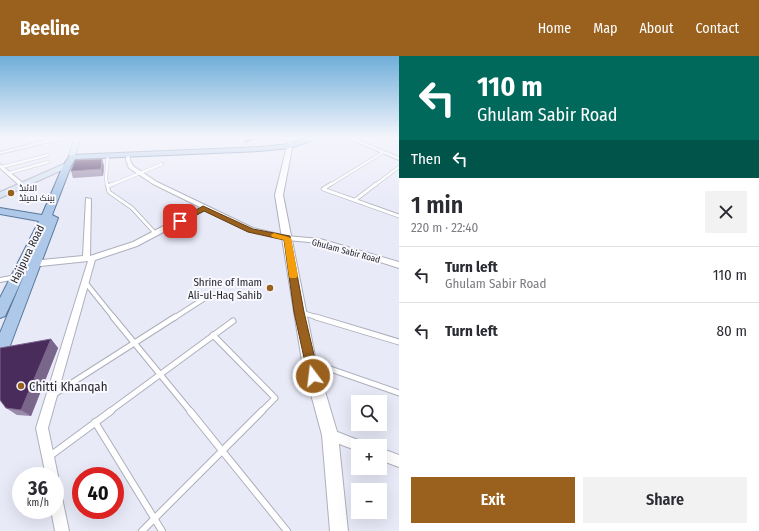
<!DOCTYPE html>
<html lang="en">
<head>
<meta charset="utf-8">
<style>
	:root { --surface:#fff; --page:#f2f2f3; --text:#2b2b33; --muted:#7c7c81; --line:#e1e1e2; --accent:#99601e }
	body { margin:0; font-family:"Fira Sans Condensed",Cairo,sans-serif; background:var(--page); color:var(--text); height:100vh; display:flex; flex-direction:column; font-size:15px; white-space:nowrap }
	* { box-sizing:border-box; margin:0 }
	p { font-size:13px; color:var(--muted) }
	.icon { flex:none; width:22px; height:22px; fill:none; stroke:currentColor; stroke-width:2; stroke-linecap:round; stroke-linejoin:round }
	.map { position:relative; flex:1; overflow:hidden }
	.panel { display:flex; flex-direction:column; background:var(--surface); width:360px }
	.panel>* { flex:none }
	.banner { background:#00695c; color:#fff; overflow:hidden }
	.buttons { position:absolute; left:351px; top:339px; display:grid; gap:8px }
	.buttons a { display:grid; place-items:center; width:36px; height:36px; border-radius:0px; background:var(--surface); box-shadow:0 4px 16px #0002; font-size:20px }
	.speed { position:absolute; left:12px; top:411px; display:flex; gap:8px; font-size:20px; font-weight:700; text-align:center }
	.speed>* { display:grid; place-content:center; width:52px; height:52px; border-radius:50%; background:var(--surface); box-shadow:0 4px 16px #0002; line-height:1 }
	.speed small { font-size:10px; font-weight:400 }
	.speed .limit { border:6px solid #d22; background:#fff; color:#111 }
	.pin { position:absolute; display:grid; place-items:center; width:34px; height:34px; color:#fff; margin:-17px; border-radius:8px; box-shadow:0 2px 6px #0006 }
	.me { position:absolute; width:44px; margin:-22px; rotate:345deg; stroke-linejoin:round; filter:drop-shadow(0 0 3px #0008) }
	.turn { display:flex; align-items:center; gap:14px; height:84px; padding:0 12px; font-size:18px }
	.turn .icon { width:52px; height:52px; stroke-width:2.5 }
	.turn b { display:block; font-size:28px; line-height:34px }
	.then { display:flex; align-items:center; height:38px; padding:0 12px; background:#0003; gap:8px; font-size:15px }
	.round { display:grid; place-items:center; flex:none; width:42px; height:42px; border-radius:0px; background:var(--page) }
	.head { display:flex; align-items:center; justify-content:space-between; height:68px; padding:0 12px }
	h1 { font-size:24px; font-weight:600; line-height:30px }
	.action { display:flex; gap:8px; margin-top:auto; padding:8px 12px }
	.action a { flex:1; height:46px; border-radius:0px; background:var(--accent); color:#fff; font-size:16px; font-weight:600; line-height:46px; text-align:center }
	.action a+a { background:var(--page); color:var(--text) }
	ul { padding:0; list-style:none }
	li { display:flex; align-items:center; gap:12px; height:56px; padding:0 12px; border-top:1px solid var(--line) }
	li div { flex:1 }
	li b { display:block; font-size:15px }
	li em { font-style:normal }
	header { display:flex; align-items:center; gap:24px; box-sizing:border-box; height:56px; padding:0 20px; background:var(--accent); color:#fff }
	header strong { font-size:19px }
	nav { display:flex; gap:22px; margin-inline-start:auto; font-size:14px }
	main { display:flex; flex:1; min-height:0 }
	.map>svg:first-child { display:block }
	.lines { fill:none; stroke-linecap:round; stroke-linejoin:round }
	.service-far4-casing { stroke:#aeafbc; stroke-width:3.5 }
	.service-far3-casing { stroke:#aeafbc; stroke-width:4.5 }
	.service-far2-casing { stroke:#aeafbc; stroke-width:6 }
	.service-far1-casing { stroke:#aeafbc; stroke-width:7 }
	.service-casing { stroke:#aeafbc; stroke-width:8 }
	.minor-casing { stroke:#aeafbc; stroke-width:2 }
	.tertiary-casing { stroke:#aeafbc; stroke-width:2 }
	.secondary-casing { stroke:#aeafbc; stroke-width:2 }
	.primary-casing { stroke:#5b789c; stroke-width:2 }
	.service-far4 { stroke:#fff; stroke-width:2.5 }
	.service-far3 { stroke:#fff; stroke-width:3 }
	.service-far2 { stroke:#fff; stroke-width:4 }
	.service-far1 { stroke:#fff; stroke-width:5 }
	.service { stroke:#fff; stroke-width:6 }
	.minor { fill:#fff; fill-rule:evenodd }
	.tertiary { fill:#fff; fill-rule:evenodd }
	.secondary { fill:#d6e3f3; fill-rule:evenodd }
	.primary { fill:#adc8e8; fill-rule:evenodd }
	.wall { fill:#9a8baa }
	.shaded-wall { fill:#7a658b }
	.building { fill:#4a2c5c; stroke:#7a658b }
	.route { fill:#99601e; stroke:#633e14 }
	.slow { fill:#f59e0b }
	.poi-dot { fill:#99601e; stroke:#f8f8fe; stroke-width:1.5 }
	.labels { text-anchor:middle; stroke-width:4; stroke-linejoin:round; paint-order:stroke }
	.far-poi-label { font-size:9px; fill:#28292e; stroke:#f8f8fe; text-anchor:start }
	.far-street-label { font-size:9px; fill:#28292e; stroke:#f8f8fe }
	.street-label { font-size:11px; fill:#28292e; stroke:#f8f8fe }
	.poi-label { font-size:11px; fill:#28292e; stroke:#f8f8fe; text-anchor:end }
	.near-poi-label { font-size:13px; fill:#28292e; stroke:#f8f8fe; text-anchor:start }
</style>
</head>
<body>
<header>
<strong>Beeline</strong>
<nav><a>Home</a><a>Map</a><a>About</a><a>Contact</a></nav>
</header>
<main>
<div class="map">
<svg width="399" height="475" viewBox="0 0 399 475">
	<rect width="100%" height="100%" fill="#e9eaf8"/>
	<g class="lines">
		<!-- service-far4 casing -->
		<g class="service-far4-casing">
			<g id="service-far4">
				<path d="M2,111L48,99"/>
				<path d="M9,117L48,106"/>
				<path d="M107,129L106,122L108,99"/>
				<path d="M111,129L162,108"/>
				<path d="M330,129L382,97"/>
				<path d="M375,129L399,111"/>
			</g>
		</g>
		<!-- service-far3 casing -->
		<g class="service-far3-casing">
			<g id="service-far3">
				<path d="M107,128L109,136L132,152L156,178"/>
				<path d="M331,128L323,133L399,160"/>
				<path d="M108,130L113,128"/>
				<path d="M355,144L376,128"/>
			</g>
		</g>
		<!-- service-far2 casing -->
		<g class="service-far2-casing">
			<g id="service-far2">
				<path d="M0,224L16,221"/>
				<path d="M85,226L114,262"/>
				<path d="M303,257L319,262"/>
				<path d="M174,262L205,242"/>
			</g>
		</g>
		<!-- service-far1 casing -->
		<g class="service-far1-casing">
			<g id="service-far1">
				<path d="M113,261L191,356"/>
				<path d="M316,261L399,286"/>
				<path d="M213,279L275,342L261,356"/>
				<path d="M313,307L399,337"/>
				<path d="M53,339L175,261"/>
				<path d="M109,356L233,265"/>
			</g>
		</g>
		<!-- service casing -->
		<g class="service-casing">
			<g id="service">
				<path d="M190,355L287,475"/>
				<path d="M95,366L162,475"/>
				<path d="M50,400L111,355"/>
				<path d="M142,475L262,355"/>
			</g>
		</g>
		<!-- minor casing -->
		<g class="minor-casing">
			<g id="minor">
				<path d="M55,82H80L57,84L0,98V96Z"/>
				<path d="M347,82H353L399,101V104Z"/>
				<path d="M126,97L130,98V104L133,110L157,126L253,172L287,180L320,183L399,206V212L320,187L287,184L249,175L205,154L137,190L95,204L48,372L58,420L55,425V420H46L36,372L88,205L31,211L27,208L31,205L83,200L86,142L91,143L90,200L133,186L200,151L153,128L129,112L126,104Z"/>
				<path d="M0,108L24,128V130H20L0,112Z"/>
				<path d="M330,373L363,386L365,390H358V395L326,383L324,379L326,375Z"/>
				<path d="M380,392L399,399V411L380,404Z"/>
				<path d="M55,431L60,432L61,437L69,475H55L51,454H55Z"/>
			</g>
		</g>
		<!-- tertiary casing -->
		<g class="tertiary-casing">
			<path id="tertiary" d="M288,86L293,87L283,139L316,305L338,379L348,475H330L322,379L302,305L275,139Z"/>
		</g>
		<!-- secondary casing -->
		<g class="secondary-casing">
			<g id="secondary">
				<path d="M75,82H81L75,99L77,101L73,103L69,99Z"/>
				<path d="M64,108L71,110L0,142V136Z"/>
			</g>
		</g>
		<!-- primary casing -->
		<g class="primary-casing">
			<path id="primary" d="M308,82H319L290,92L259,95L75,103L71,110L52,159L58,162L8,295L5,300L0,302V277L25,217L5,260L0,262V242L39,165L0,158V152L42,159L63,110L70,99L259,91L289,88Z"/>
		</g>
		<!-- service-far4 -->
		<use href="#service-far4" class="service-far4"/>
		<!-- service-far3 -->
		<use href="#service-far3" class="service-far3"/>
		<!-- service-far2 -->
		<use href="#service-far2" class="service-far2"/>
		<!-- service-far1 -->
		<use href="#service-far1" class="service-far1"/>
		<!-- service -->
		<use href="#service" class="service"/>
		<!-- minor -->
		<use href="#minor" class="minor"/>
		<!-- tertiary -->
		<use href="#tertiary" class="tertiary"/>
		<!-- secondary -->
		<use href="#secondary" class="secondary"/>
		<!-- primary -->
		<use href="#primary" class="primary"/>
	</g>
	<!-- wall -->
	<g class="wall">
		<path d="M243,82H260L245,87L243,84Z"/>
		<path d="M102,103L104,110L103,120L73,122L71,115Z"/>
		<path d="M51,283L58,292L31,360L17,359L6,352Z"/>
	</g>
	<!-- shaded-wall -->
	<g class="shaded-wall">
		<path d="M245,82H260L245,87Z"/>
		<path d="M102,103L104,110L103,120L101,113Z"/>
		<path d="M51,283L58,292L31,360L21,354Z"/>
	</g>
	<!-- building -->
	<g class="building">
		<path d="M102,103L101,113L71,115L75,104Z"/>
		<path d="M51,283L21,354L6,352L0,344V292Z"/>
	</g>
	<!-- sky -->
	<linearGradient id="sky" x2="0" y2="1"><stop stop-color="#6faed9"/><stop offset="0.55" stop-color="#f5f6fc"/><stop offset="1" stop-color="#f5f6fc" stop-opacity="0"/></linearGradient>
	<rect width="399" height="149" fill="url(#sky)"/>
	<!-- route -->
	<path class="route" d="M203,150L253,173L290,180L304,256L319,320L317,324L313,326L309,324L308,320L294,256L284,184L248,176L204,155L182,167L176,165Z"/>
	<!-- slow -->
	<path class="slow" d="M274,177L291,182L298,220L296,222H290L289,220L284,184L272,181L271,179Z"/>
	<!-- markers -->
	<g class="poi-dot">
		<circle cx="11" cy="137" r="4"/>
		<circle cx="270" cy="232" r="4"/>
		<circle cx="21" cy="330" r="4"/>
	</g>
	<g class="labels">
		<!-- far-poi labels -->
		<g class="far-poi-label">
			<text x="19" y="135">الائیڈ<tspan x="19" dy="10">بینک لمیٹڈ</tspan></text>
		</g>
		<!-- far-street labels -->
		<g class="far-street-label">
			<text transform="translate(346 195) rotate(15)" y="3">Ghulam Sabir Road</text>
		</g>
		<!-- street labels -->
		<g class="street-label">
			<text transform="translate(27 198) rotate(-64)" y="4">Hajipura Road</text>
		</g>
		<!-- poi labels -->
		<g class="poi-label">
			<text x="262" y="230">Shrine of Imam<tspan x="262" dy="13">Ali-ul-Haq Sahib</tspan></text>
		</g>
		<!-- near-poi labels -->
		<g class="near-poi-label">
			<text x="29" y="335">Chitti Khanqah</text>
		</g>
	</g>
</svg>
<div class="buttons">
<a><svg class="icon" aria-label="search" viewBox="0 0 24 24"><circle cx="10" cy="10" r="6"/><path d="M15 15l6 6"/></svg></a>
<a>+</a>
<a>−</a>
</div>
<div class="speed"><div>36<small>km/h</small></div><div class="limit">40</div></div>
<div class="pin" style="left:180px;top:165px;background:#d93025"><svg class="icon" aria-label="arrive" viewBox="0 0 24 24"><path d="M6 21V4h12l-3 4 3 4H6"/></svg></div>
<svg class="me" style="left:313px;top:320px" viewBox="-20 -20 40 40"><circle r="17" fill="#99601e" stroke="#fff" stroke-width="3"/><path d="M0-11L8 9 0 5-8 9z" fill="#fff"/></svg>
</div>
<section class="panel">
<div class="banner">
<div class="turn"><svg class="icon" aria-label="left" viewBox="0 0 24 24"><path d="M17 20v-9H6M10 6l-5 5 5 5"/></svg><div><b>110 m</b>Ghulam Sabir Road</div></div>
<div class="then">Then<svg class="icon" aria-label="left" viewBox="0 0 24 24"><path d="M17 20v-9H6M10 6l-5 5 5 5"/></svg></div>
</div>
<div class="head"><div><h1>1 min</h1><p>220 m · 22:40</p></div><a class="round"><svg class="icon" aria-label="close" viewBox="0 0 24 24"><path d="M6 6l12 12M18 6L6 18"/></svg></a></div>
<ul>
<li><svg class="icon" aria-label="left" viewBox="0 0 24 24"><path d="M17 20v-9H6M10 6l-5 5 5 5"/></svg><div><b>Turn left</b><p>Ghulam Sabir Road</p></div><em>110 m</em></li>
<li><svg class="icon" aria-label="left" viewBox="0 0 24 24"><path d="M17 20v-9H6M10 6l-5 5 5 5"/></svg><div><b>Turn left</b></div><em>80 m</em></li>
</ul>
<div class="action"><a>Exit</a><a>Share</a></div>
</section>
</main>
</body>
</html>
